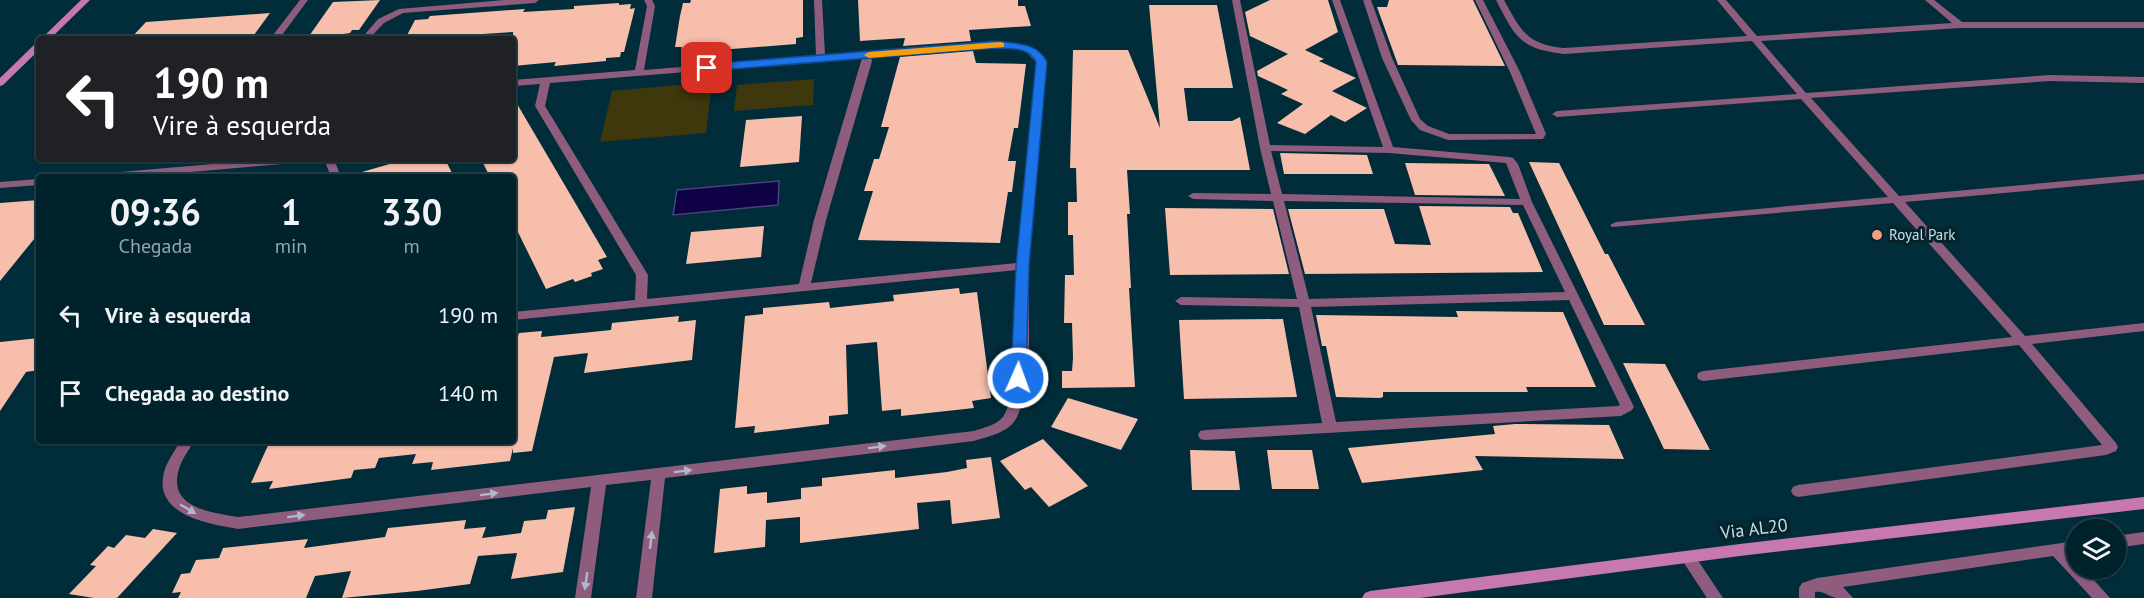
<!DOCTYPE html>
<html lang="pt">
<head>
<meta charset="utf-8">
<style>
	:root { --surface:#00222b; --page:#0e2f37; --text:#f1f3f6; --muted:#95a4a9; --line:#223f47 }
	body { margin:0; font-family:"PT Sans",sans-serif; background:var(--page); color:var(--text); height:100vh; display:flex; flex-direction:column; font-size:22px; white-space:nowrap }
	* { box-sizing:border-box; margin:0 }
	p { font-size:20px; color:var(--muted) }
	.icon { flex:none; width:33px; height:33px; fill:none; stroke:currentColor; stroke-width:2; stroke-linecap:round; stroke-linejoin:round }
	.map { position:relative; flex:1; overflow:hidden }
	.panel { position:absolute; left:36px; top:174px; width:480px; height:270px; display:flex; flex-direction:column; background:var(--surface); border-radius:6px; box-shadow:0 2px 4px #0004,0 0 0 2px var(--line) }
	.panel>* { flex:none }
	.guide { position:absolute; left:36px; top:36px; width:480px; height:126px; border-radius:6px; box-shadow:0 2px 4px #0004,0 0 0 2px var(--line); background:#202124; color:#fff; overflow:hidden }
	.fabs { position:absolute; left:2066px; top:519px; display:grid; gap:12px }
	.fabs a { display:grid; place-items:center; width:60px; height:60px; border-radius:50%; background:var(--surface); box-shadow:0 2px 4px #0004,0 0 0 2px var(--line); font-size:30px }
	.pin { position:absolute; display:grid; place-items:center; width:51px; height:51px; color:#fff; margin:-26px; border-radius:12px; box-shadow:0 3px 9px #0006 }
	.me { position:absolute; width:66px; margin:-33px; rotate:2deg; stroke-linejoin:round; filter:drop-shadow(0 0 4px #0008) }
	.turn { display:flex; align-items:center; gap:21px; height:126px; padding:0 18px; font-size:27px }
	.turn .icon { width:78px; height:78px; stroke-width:2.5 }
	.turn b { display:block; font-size:42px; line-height:51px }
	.eta { display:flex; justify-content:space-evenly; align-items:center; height:102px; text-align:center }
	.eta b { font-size:36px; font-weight:800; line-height:42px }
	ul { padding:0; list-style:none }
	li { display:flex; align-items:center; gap:18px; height:78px; padding:0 18px }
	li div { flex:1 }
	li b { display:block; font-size:22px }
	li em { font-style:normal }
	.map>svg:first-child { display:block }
	.green { fill:#3f380d }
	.water { fill:#100045; stroke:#444478; stroke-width:1.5 }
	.building { fill:#f6beab }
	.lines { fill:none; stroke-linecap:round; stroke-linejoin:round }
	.lane { fill:#8e5c7d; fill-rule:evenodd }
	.street { fill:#8e5c7d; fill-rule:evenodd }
	.secondary { fill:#c778ae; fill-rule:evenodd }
	.oneway { fill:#aebacc }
	.route { fill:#1a73e8; stroke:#114b97; stroke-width:1.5 }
	.slow { fill:#f59e0b }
	.poi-dot { fill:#f39f83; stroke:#082229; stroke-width:2 }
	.labels { text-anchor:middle; stroke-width:6; stroke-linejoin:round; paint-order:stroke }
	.poi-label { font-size:15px; fill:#bce2ee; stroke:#082229; text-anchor:start }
	.near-street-label { font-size:18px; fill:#bce2ee; stroke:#082229 }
</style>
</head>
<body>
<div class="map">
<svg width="2144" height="598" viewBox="0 0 2144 598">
	<rect width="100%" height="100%" fill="#002d39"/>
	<!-- green -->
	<g class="green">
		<path d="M814,79L813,105L734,111L737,85Z"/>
		<path d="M712,82L706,133L600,142L612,91Z"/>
	</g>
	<!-- water -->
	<path class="water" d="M779,181L778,205L673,215L677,190Z"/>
	<!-- building -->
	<g class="building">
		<path d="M380,0L359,30H352L350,33L343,34L336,39H307L333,2Z"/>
		<path d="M691,0H803V37L796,38V44L681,53L682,47H675L680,16L683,3H690Z"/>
		<path d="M858,0H1018V6H1025L1031,26L969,30L971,41L903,46L905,38L860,41Z"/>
		<path d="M1270,0H1328L1338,32L1305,50L1324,59L1319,61L1356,78L1332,91L1367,108L1345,122L1331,115L1305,134L1277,123L1303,104L1281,94L1288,90L1258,76L1257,71L1288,54L1250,36L1245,12Z"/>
		<path d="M1389,0H1473L1505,66L1398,65L1377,7H1387Z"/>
		<path d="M619,3V5L631,4L630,9L635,8L624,52H621L620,57L606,58V61L554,66L556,62L513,66V32L405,39L415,20L428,19L430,16L525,9L523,12L574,9V6Z"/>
		<path d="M1149,5H1217L1233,88H1184L1188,121H1232L1240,117L1250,170H1127L1130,214H1127L1131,288H1129L1135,387L1062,388V371H1072L1073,358L1072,323H1064L1065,275H1074L1073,235H1068V202H1077L1076,168H1070L1073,50H1128L1160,128Z"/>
		<path d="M270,13L251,39H130L146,22Z"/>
		<path d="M973,51L976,63L1026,64L1018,128H1014L1008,161H1016L1012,192H1008L1000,243L858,240L873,191H864L874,159H879L889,127H881L900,57Z"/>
		<path d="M513,97L607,257L598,260L603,269L591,273L592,276L575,282L573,279L546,289L513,222V177H490L481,159H513Z"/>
		<path d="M802,116L799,162L740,167L746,120Z"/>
		<path d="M1280,153L1367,155L1373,174H1284Z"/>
		<path d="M407,159H445L454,177H362V172Z"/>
		<path d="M1529,162L1559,163L1605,254H1608L1645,325H1604Z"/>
		<path d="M1405,163L1489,164L1505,196L1415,195Z"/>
		<path d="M39,200V233L0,281V203Z"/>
		<path d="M1419,206L1510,207L1513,213H1518L1543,272L1305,274L1288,209H1384L1395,244L1431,245Z"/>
		<path d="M1165,208L1273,209L1289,274L1170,275Z"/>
		<path d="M764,226L761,257L686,264L691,232Z"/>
		<path d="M959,288L960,294L977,292L991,398L972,401L974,408L901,416V409L882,411L877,342L846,345L848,414L829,416V424L780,430L754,433L755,426L735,428L745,316L763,314V308L829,302L830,308L876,303L894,301L893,295Z"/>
		<path d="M1456,311L1563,312L1596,387H1526L1528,392H1383V397L1380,398L1336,397L1326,346H1322L1316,315L1458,317Z"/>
		<path d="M679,316L678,322L696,320L692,360L584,373L588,353L554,357L532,451L513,453V448L510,461L431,470L433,462L412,464L416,454L379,458L375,468L354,470L351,478L269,489L273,481L251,483L270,441H513V353L519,333L542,331L541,337L592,332L611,330L612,323Z"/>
		<path d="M1283,319L1297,397L1184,399L1179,320Z"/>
		<path d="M39,338V370L26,372L0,411V342Z"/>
		<path d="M1623,363L1665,364L1710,450L1664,449Z"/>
		<path d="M1068,398L1138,419L1121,450L1051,427Z"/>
		<path d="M1515,424L1609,425L1624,459L1475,456L1483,470L1362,483L1348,448L1495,434L1493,426Z"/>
		<path d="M1043,439L1088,486L1049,507L1031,487L1025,490L1000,461Z"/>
		<path d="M1190,450L1235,451L1240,490H1192Z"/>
		<path d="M1267,450H1312L1319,489H1272Z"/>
		<path d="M991,457L1000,518L952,524L950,500L917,503L919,529L800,543V517L766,520L765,547L714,553L720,489L747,486V494L767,492V503L801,499V488L822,486V478L895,470V478L947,472L967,468L966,460Z"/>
		<path d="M575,507L563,572L511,579L517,553L478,556L470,584L417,591L342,598L351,571L315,576L306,598H178L181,592L172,593L181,574L190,573L196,560L219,558L223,548L308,539L304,548L385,537L388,528L466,520L464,529L486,527L482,538L521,533L524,521L546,519L548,510Z"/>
		<path d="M153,529L177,533L117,598H94L69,594L96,566L90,565L108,546L114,548L126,535L145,538Z"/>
	</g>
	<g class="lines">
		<!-- lane -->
		<g class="lane">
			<path d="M300,0H308L279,39H270Z"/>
			<path d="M1363,0H1371L1392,58L1420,119L1428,126L1449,134H1536L1510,72L1475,0H1483L1520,72L1546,134L1543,139L1448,140L1420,130L1411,120L1382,58Z"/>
			<path d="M366,35L369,36L370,39H340L344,36Z"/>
			<path d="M1688,551L1693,553L1723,598H1707L1680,557L1683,553Z"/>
		</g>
		<!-- street -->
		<g class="street">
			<path d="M504,0H539L535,3L403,13L384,23L369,39H361L378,19L399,9Z"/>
			<path d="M644,0H652L655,6L644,70L816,56L814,0H822L825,55L996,41L1016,43L1031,47L1041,54L1046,62C1040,130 1032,199 1029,267C1027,310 1035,380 1017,417C1009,433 989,436 974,441L665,478L652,598H636L651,480L606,485L591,598H575L591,487L238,529C205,523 148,514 166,466C170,457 176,449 180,441H194C190,449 183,457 180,466C165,507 209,512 238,517L974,431C983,428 996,425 1003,417C1019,396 1016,300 1017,270L513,320V312L635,300L636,275L535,106L540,84L513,86V80L635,70L647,6ZM996,47L1025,51L1036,62L1017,263L811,283L826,220L872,61L871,57ZM862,58L814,220L799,284L647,299L648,275L545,106L550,83Z"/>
			<path d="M1232,0H1240L1270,145L1383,147L1332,0H1340L1393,147L1509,157L1513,158L1518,164L1532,202L1634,407L1632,410L1621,416L1205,440L1200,439L1198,435L1200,431L1205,430L1322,423L1299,307L1181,305L1175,301L1181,297L1297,299L1273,201L1193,199L1188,196L1193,193L1271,194L1260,148ZM1271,151L1389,153L1506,163L1520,199L1282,194ZM1284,201L1523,205L1565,292L1309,299ZM1569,300L1620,405L1618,406L1336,422L1311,307Z"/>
			<path d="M1496,0H1504C1521,31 1527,44 1564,48L1747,36L1717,0H1726L1757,36L1952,23L1925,0H1934L1962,22H2144V28H1960L1761,41L1806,93L2050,75L2144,77V83L2050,81L1811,98L1899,196L2144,174V180L1905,202L2025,336L2144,323V331L2032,344L2116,443L2118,447L2116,451L2106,455L1798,497L1793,495L1791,491L1793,487L1798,485L2102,445L2019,345L1703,381L1698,379L1697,376L1698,373L1703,371L2012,337L1893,203L1612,227L1610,225L1616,222L1888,197L1801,99L1557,117L1552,114L1557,111L1797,94L1752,41L1564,54C1520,49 1515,37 1496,0Z"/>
			<path d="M269,159H310L305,162L134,177H92L97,174Z"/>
			<path d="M324,159H334L341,177H331Z"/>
			<path d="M39,179V185L0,188V182Z"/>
			<path d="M2144,532V544L2115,548V536Z"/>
			<path d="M2076,541V553L2069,554L2076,561V568H2083L2110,598H2092L2053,556L1843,587L1853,598C1848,598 1840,598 1836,598C1827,596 1825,591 1815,592V598H1799V588L1802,583L1817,578Z"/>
		</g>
		<!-- secondary -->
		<g class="secondary">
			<path d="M81,0H90L50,39H41Z"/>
			<path d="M39,42V50L3,85L0,86V78L36,43Z"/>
			<path d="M2144,497V509L1740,556L1420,598H1362L1365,593L1370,591L1740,544Z"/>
		</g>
	</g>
	<!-- one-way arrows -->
	<defs><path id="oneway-solid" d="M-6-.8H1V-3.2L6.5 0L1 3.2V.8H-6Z" transform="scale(1.5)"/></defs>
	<g class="oneway">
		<use href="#oneway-solid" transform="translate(877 447) rotate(-7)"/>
		<use href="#oneway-solid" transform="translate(683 471) rotate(-7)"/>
		<use href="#oneway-solid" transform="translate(489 494) rotate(-7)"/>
		<use href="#oneway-solid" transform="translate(188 509) rotate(30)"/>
		<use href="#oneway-solid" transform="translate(296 516) rotate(-7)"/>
		<use href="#oneway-solid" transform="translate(651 540) rotate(-83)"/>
		<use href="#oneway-solid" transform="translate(586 581) rotate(98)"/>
	</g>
	<!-- route -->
	<path class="route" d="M996,41C1016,44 1037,42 1047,62L1029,266L1026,378L1018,383L1011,378L1016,266L1036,62C1029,47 1011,49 996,48L707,71L702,68L707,64Z"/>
	<!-- slow -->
	<path class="slow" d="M1000,42L1004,43V47L869,58L864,55L869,52Z"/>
	<!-- markers -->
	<circle class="poi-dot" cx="1877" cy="235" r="6"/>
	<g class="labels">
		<!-- poi labels -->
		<g class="poi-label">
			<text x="1889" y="240">Royal Park</text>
		</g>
		<!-- near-street labels -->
		<g class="near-street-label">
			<text transform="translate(1754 529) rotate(-7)" y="6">Via AL20</text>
		</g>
	</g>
</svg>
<div class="fabs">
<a><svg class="icon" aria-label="layers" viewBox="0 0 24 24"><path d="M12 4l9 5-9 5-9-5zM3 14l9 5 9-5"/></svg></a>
</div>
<div class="pin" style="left:707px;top:68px;background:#d93025"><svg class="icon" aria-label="arrive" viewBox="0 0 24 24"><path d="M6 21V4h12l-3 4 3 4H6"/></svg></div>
<svg class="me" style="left:1018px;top:378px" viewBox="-20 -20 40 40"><circle r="17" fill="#1a73e8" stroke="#fff" stroke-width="3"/><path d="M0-11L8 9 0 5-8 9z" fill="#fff"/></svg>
<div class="guide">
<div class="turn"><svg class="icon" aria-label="left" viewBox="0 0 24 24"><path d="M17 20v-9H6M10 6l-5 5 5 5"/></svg><div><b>190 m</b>Vire à esquerda</div></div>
</div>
<section class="panel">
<div class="eta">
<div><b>09:36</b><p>Chegada</p></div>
<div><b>1</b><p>min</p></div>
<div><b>330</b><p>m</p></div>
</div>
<ul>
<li><svg class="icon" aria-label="left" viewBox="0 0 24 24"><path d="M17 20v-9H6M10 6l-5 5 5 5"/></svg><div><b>Vire à esquerda</b></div><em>190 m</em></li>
<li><svg class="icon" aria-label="arrive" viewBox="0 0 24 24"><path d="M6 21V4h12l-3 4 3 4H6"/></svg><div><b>Chegada ao destino</b></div><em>140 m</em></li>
</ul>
</section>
</div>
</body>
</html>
